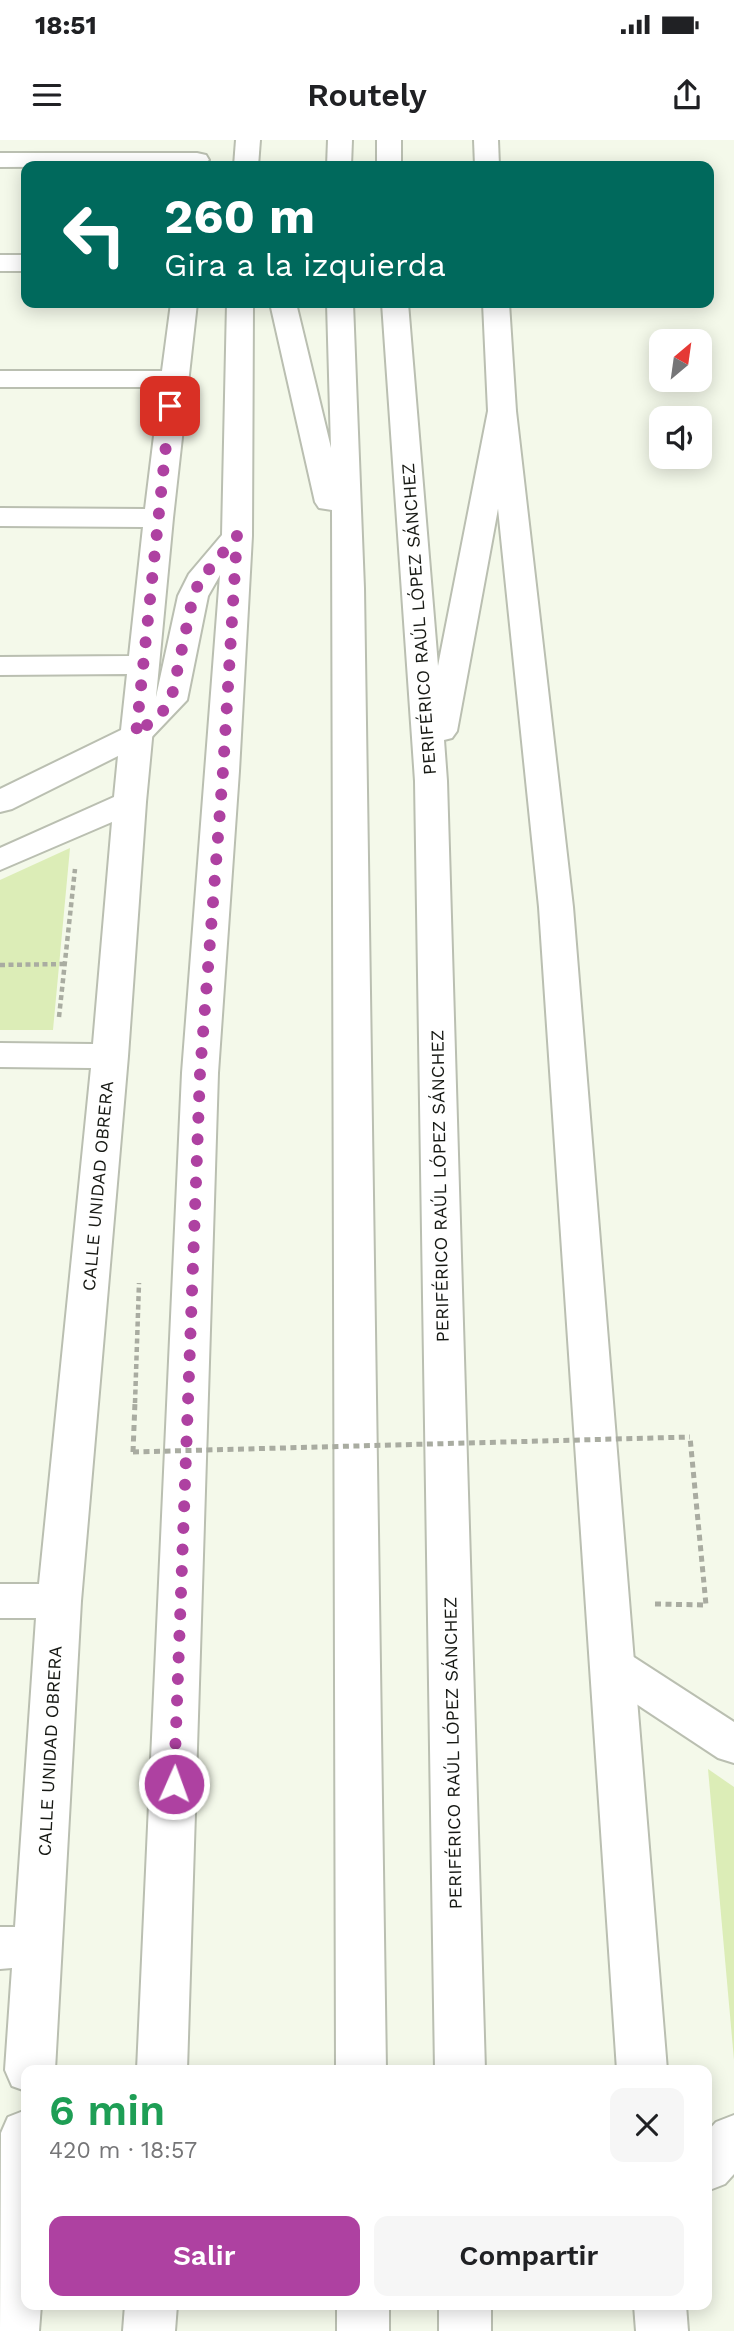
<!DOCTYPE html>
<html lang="es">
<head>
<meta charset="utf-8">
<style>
	:root { --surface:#fff; --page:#f6f6f6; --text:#202124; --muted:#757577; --accent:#ae41a1 }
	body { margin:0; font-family:"Work Sans",sans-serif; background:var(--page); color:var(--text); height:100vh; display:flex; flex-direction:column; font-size:26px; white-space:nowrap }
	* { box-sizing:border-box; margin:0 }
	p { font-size:23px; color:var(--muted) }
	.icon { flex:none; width:38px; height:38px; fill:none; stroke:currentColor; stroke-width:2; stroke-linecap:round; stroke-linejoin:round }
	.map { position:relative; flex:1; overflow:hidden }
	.sheet { position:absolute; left:21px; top:1925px; width:691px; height:245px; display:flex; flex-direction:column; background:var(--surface); border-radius:14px; box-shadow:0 4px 18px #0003 }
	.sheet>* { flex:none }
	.top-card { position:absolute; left:21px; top:21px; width:693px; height:147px; border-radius:14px; box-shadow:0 4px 18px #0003; background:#00695c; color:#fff; overflow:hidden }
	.needle { width:46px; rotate:29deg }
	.controls { position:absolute; left:649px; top:189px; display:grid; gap:14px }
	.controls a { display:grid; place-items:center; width:63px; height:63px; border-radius:14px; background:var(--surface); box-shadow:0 4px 18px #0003; font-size:35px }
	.pin { position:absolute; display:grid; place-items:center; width:60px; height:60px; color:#fff; margin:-30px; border-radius:14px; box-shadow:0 4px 10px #0006 }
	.me { position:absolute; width:77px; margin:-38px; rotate:2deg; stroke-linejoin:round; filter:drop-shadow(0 0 5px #0008) }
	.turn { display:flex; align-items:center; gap:24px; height:147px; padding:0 28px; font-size:32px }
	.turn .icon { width:91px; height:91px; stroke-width:2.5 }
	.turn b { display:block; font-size:49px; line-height:60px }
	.round { display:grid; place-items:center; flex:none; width:74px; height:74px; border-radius:14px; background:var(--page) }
	.headline { display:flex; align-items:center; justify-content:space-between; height:119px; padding:0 28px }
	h1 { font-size:42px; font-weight:600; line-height:52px; color:#1e9e55 }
	.button { display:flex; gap:14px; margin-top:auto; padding:14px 28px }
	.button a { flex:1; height:80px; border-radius:14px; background:var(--accent); color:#fff; font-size:28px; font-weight:600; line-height:80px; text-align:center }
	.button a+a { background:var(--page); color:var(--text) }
	.status { display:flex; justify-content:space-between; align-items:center; height:49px; padding:0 35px; background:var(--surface); direction:ltr }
	.status svg { height:19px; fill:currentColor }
	header { display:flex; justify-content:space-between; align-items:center; height:91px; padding:0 28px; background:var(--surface); font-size:32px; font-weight:600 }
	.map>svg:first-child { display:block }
	.green { fill:#dcedb7 }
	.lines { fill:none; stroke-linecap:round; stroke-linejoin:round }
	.minor-casing { stroke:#babfb1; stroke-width:4 }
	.major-casing { stroke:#babfb1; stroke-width:4 }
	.highway-casing { stroke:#babfb1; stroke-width:4 }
	.path-far1 { stroke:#a9aca1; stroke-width:4.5; stroke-dasharray:5 3.5; stroke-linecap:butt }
	.path { stroke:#a9aca1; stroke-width:5; stroke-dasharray:6 4.5; stroke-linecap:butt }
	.minor { fill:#fff; fill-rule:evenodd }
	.major { fill:#fff; fill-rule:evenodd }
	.highway { fill:#fff; fill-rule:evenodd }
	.path-bridge { stroke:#a9aca1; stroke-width:5; stroke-dasharray:6 4.5; stroke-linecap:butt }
	.route { stroke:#ae41a1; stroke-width:12; stroke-dasharray:0 21.6 }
	.labels { text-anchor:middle; stroke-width:7; stroke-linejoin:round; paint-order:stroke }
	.street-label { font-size:18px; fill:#171914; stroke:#fff }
</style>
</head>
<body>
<div class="status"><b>18:51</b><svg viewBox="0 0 49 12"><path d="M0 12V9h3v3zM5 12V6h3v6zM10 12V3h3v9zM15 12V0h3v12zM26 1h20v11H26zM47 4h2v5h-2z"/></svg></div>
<header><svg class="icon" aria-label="menu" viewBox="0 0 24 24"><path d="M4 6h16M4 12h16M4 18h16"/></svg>Routely<svg class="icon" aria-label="share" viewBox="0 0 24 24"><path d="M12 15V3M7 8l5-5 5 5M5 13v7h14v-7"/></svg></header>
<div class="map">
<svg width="734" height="2191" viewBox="0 0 734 2191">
	<rect width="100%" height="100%" fill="#f4f9ea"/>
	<!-- green -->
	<g class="green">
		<path d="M70,708L53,890H0V740Z"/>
		<path d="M708,1629L734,1647V1920Z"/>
	</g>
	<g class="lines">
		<!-- minor casing -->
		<g class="minor-casing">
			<g id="minor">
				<path d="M0,13H197L206,15L209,20L201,26L0,27Z"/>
				<rect x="0" y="115" width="26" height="16"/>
				<path d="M171,163H197L173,378L146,662L128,916L81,1461L55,1930H26V1951L12,1946L5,1930L12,1828L0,1829V1787H15L36,1478H0V1444H39L91,928L0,927V903L93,904L112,682L0,730V708L114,657L118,616L12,669L0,672V649L121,590L127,534L0,535V517L129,516L143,387L0,386V368L145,369L160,247H0V231H162Z"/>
				<path d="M613,1508L629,1514L734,1582V1623L718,1618L597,1538L591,1526L597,1514Z"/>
				<path d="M26,1970V2165H41L39,2191H0L1,1993L8,1977Z"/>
				<path d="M734,1975V2034L725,2044L707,2051V1992L716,1982Z"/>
			</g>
		</g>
		<!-- major casing -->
		<g class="major-casing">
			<g id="major">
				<path d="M236,0H260L258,26H234Z"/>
				<path d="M474,0H498L499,26H475Z"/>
				<path d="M227,163H253L252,396L239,631L218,933L187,1930H137L182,933L220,435L208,456L187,560L147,602L136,605L125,602L120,595L156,557L178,456L189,434L222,395Z"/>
				<path d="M483,163H509L516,271L573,767L667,1930H617L539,767L488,271Z"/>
				<path d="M125,2165H177L175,2191H123Z"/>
				<path d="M634,2165H686L688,2191H636Z"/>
			</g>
		</g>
		<!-- highway casing -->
		<g class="highway-casing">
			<g id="highway">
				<path d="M328,0H352L351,26H327Z"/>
				<rect x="377" y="0" width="24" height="26"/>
				<path d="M270,163H296L331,308L327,163H353L364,448L386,1930H336L332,370L319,368L315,362Z"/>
				<path d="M382,163H408L438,526L488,271L492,265L502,263L512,265L516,271L457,591L452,598L444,600L447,641L485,1930H435L415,641Z"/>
				<rect x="337" y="2165" width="52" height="26"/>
				<rect x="439" y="2165" width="52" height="26"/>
			</g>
		</g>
		<!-- path-far1 -->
		<g class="path-far1">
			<path d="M0,825L65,824"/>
			<path d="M59,877L75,729"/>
			<path d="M135,1263L139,1143"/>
		</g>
		<!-- path -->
		<g class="path">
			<path d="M133,1312L135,1262"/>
			<path d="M655,1464L706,1465L690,1297"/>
		</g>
		<!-- minor -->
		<use href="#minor" class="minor"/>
		<!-- major -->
		<use href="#major" class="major"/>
		<!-- highway -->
		<use href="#highway" class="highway"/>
		<!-- path-bridge -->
		<path class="path-bridge" d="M133,1312L690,1297"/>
	</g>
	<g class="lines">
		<!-- route -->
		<path class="route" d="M170,266L136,595L165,569L171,560L193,457L200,440L237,396L223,631L200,933L174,1644"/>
	</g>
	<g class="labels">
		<!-- street labels -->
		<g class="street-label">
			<text transform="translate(419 479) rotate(-94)" y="6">PERIFÉRICO RAÚL LÓPEZ SÁNCHEZ</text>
			<text transform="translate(98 1046) rotate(-85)" y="6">CALLE UNIDAD OBRERA</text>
			<text transform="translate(440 1046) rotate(-91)" y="6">PERIFÉRICO RAÚL LÓPEZ SÁNCHEZ</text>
			<text transform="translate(50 1611) rotate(-87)" y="6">CALLE UNIDAD OBRERA</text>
			<text transform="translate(453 1613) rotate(-91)" y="6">PERIFÉRICO RAÚL LÓPEZ SÁNCHEZ</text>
		</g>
	</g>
</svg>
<div class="controls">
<a><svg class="needle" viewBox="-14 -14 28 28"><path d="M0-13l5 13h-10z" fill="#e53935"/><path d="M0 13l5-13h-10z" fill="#757577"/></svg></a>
<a><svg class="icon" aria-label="sound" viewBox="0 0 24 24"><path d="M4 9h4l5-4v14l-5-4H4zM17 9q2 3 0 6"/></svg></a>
</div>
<div class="pin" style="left:170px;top:266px;background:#d93025"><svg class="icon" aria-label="arrive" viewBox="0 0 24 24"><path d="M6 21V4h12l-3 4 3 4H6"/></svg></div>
<svg class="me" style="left:174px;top:1644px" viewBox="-20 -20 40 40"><circle r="17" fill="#ae41a1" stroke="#fff" stroke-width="3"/><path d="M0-11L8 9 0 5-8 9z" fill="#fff"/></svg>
<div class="top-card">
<div class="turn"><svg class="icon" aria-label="left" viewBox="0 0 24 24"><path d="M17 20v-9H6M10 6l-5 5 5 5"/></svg><div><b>260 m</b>Gira a la izquierda</div></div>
</div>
<section class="sheet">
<div class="headline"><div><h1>6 min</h1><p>420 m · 18:57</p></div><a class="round"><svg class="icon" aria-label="close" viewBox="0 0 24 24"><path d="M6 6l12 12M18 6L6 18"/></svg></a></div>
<div class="button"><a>Salir</a><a>Compartir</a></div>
</section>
</div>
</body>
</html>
